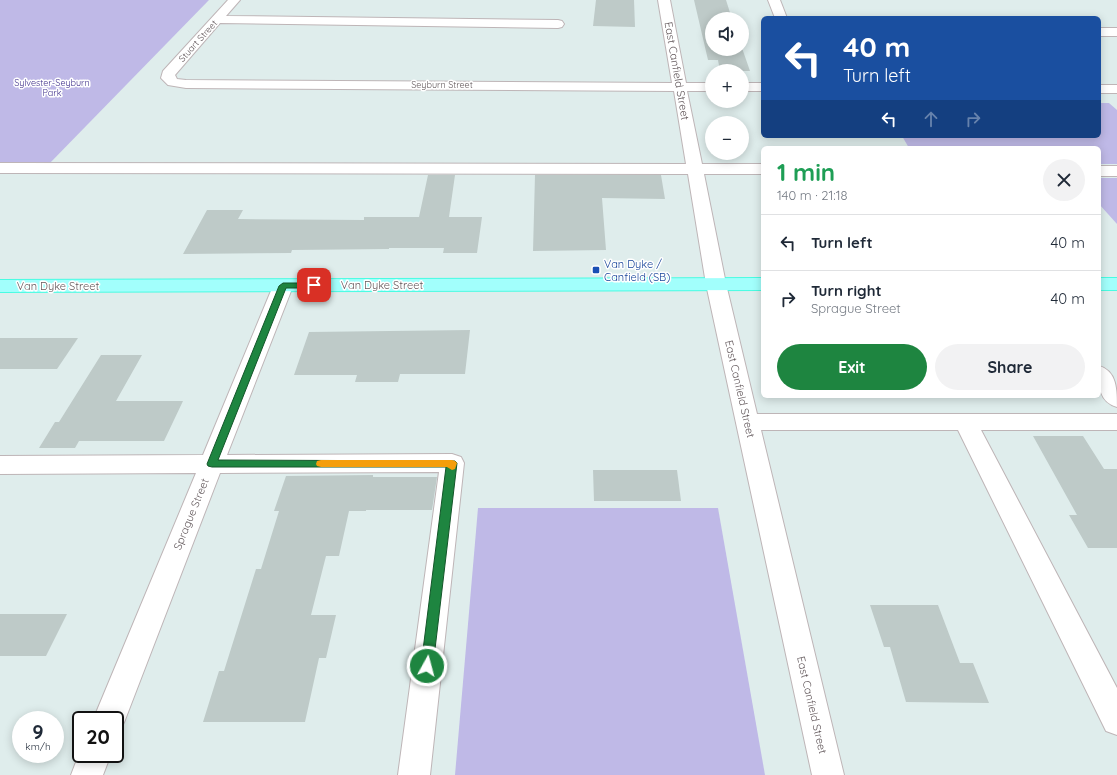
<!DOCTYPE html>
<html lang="en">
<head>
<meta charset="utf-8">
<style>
	:root { --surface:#fff; --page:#f2f2f3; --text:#1f2937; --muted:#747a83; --line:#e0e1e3; --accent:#1e8540 }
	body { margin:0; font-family:Quicksand,sans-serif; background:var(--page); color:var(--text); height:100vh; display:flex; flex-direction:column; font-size:15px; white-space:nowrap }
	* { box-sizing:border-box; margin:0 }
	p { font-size:13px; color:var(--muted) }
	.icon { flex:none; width:22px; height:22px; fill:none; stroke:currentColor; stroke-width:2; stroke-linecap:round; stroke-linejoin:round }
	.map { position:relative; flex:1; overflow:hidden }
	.details { position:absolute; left:761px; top:146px; width:340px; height:252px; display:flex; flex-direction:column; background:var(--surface); border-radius:6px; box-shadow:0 2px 10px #0003 }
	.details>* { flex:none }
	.top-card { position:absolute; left:761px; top:16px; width:340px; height:122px; border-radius:6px; box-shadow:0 2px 10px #0003; background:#1a4fa0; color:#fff; overflow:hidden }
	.fabs { position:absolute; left:705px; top:12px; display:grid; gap:8px }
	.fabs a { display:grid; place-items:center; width:44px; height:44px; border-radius:50%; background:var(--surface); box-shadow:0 2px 10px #0003; font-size:20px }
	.speed { position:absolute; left:12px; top:711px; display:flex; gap:8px; font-size:20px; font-weight:700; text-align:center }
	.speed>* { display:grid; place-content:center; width:52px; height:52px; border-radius:50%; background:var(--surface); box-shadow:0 2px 10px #0003; line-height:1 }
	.speed small { font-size:10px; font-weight:400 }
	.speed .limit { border:2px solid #111; border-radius:6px; background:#fff; color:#111 }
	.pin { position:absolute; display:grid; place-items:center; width:34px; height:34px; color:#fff; margin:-17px; border-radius:8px; box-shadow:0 2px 6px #0006 }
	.me { position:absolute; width:44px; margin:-22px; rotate:7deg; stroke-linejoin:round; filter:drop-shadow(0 0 3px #0008) }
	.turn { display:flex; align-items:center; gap:14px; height:84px; padding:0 16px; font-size:18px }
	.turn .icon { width:52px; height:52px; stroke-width:2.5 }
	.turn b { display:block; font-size:28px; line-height:34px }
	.lanes { display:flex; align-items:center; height:38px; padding:0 16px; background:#0003; justify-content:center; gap:20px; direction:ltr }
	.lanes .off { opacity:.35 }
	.round { display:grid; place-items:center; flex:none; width:42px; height:42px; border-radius:21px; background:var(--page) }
	.summary { display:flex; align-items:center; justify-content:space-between; height:68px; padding:0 16px }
	h1 { font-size:24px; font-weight:700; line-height:30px; color:#1e9e55 }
	.primary-button { display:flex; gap:8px; margin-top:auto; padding:8px 16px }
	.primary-button a { flex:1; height:46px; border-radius:24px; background:var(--accent); color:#fff; font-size:16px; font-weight:700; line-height:46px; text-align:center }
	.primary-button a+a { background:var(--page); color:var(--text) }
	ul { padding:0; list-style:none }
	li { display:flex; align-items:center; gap:12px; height:56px; padding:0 16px; border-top:1px solid var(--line) }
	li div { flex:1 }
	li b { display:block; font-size:15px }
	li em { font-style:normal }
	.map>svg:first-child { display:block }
	.green { fill:#bfb9e7 }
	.building { fill:#becac8 }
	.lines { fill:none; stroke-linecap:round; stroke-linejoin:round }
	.minor-casing { stroke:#beb5b7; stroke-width:2 }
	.major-casing { stroke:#49fce2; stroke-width:2 }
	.minor { fill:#fff; fill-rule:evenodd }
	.major { fill:#a2fffc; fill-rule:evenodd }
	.route { fill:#1e8540; stroke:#14562a }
	.slow { fill:#f59e0b }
	.transit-dot { fill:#1a4fb4; stroke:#fff; stroke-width:1.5 }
	.labels { text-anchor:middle; stroke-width:3; stroke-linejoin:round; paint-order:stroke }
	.far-street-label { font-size:9px; fill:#62585b; stroke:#fff }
	.far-park-label { font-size:9px; fill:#3f2f8b; stroke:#fff }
	.street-label { font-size:11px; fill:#62585b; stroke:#fff }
	.transit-label { font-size:11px; fill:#164399; stroke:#fff; text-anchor:start }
</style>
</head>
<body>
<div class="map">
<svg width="1117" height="775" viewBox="0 0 1117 775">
	<rect width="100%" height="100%" fill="#dfedec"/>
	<!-- green -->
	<g class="green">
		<path d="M0,0H209L48,165H0Z"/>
		<path d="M1099,103H1109L1117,110V164H1099V148H909L902,136H1099Z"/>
		<path d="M1099,178H1117V224L1099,204Z"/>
		<path d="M478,508H718L765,775H455Z"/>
	</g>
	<!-- building -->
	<g class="building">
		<path d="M596,0H634L635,27L593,26Z"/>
		<path d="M694,0H726L732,19H712V49L742,48L750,71H720L718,60H708Z"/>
		<path d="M428,175H455L449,217H482L477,253H443L444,248H389V249L292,250L291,253L183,254L207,210H243L238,219L364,220V217H419Z"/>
		<path d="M535,175H661L665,199L602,198L606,250L533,251Z"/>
		<path d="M470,330L465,374H400L398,382H355L357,375H294L309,332Z"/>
		<path d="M0,338H78L57,369H0Z"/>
		<path d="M101,355H142L116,401H183L164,441H79L75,448H39L55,422H59Z"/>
		<path d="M1033,436H1083L1104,469H1117V548H1088L1069,515H1077Z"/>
		<path d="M593,470H677L681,501H594Z"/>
		<path d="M373,475V477H437L432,510H366V511H349L339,556H326L311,615H336L326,658H319L305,722H203L219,671H224L256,569H261L279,511H274L286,476Z"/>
		<path d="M870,605H938L960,663H973L989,703L906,702L890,647H884Z"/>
		<path d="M0,614H67L46,656H0Z"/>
	</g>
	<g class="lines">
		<!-- minor casing -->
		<g class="minor-casing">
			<g id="minor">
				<path d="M228,0H240L226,16L558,20L562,21L564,24L562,27L558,28L220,23L175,75L177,79L186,80L672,83L658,0H670L686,83H712V91H687L702,164H763V174H704L726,284L757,414H1117V430H981L1117,688V735L1106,731L958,430H761L844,775H812L706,284L688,174L0,173V163L686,164L674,91L186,88L168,85L161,78L163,71Z"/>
				<path d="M768,0H780L787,18H775Z"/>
				<rect x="1099" y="28" width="18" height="8"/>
				<rect x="742" y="83" width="21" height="8"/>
				<rect x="1099" y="85" width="18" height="8"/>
				<rect x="1099" y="166" width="18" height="10"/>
				<path d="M283,280L290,282L293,286L227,455L452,454L461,457L464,463L430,775H398L439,472L220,473L125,720L120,731L115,733V720H93L196,473L0,474V456L203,455L273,286L276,282Z"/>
				<path d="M1099,366C1117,371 1117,390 1117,407C1097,401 1099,383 1099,366Z"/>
				<path d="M81,749V754H111L103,775H71Z"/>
			</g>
		</g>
		<!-- major casing -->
		<g class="major-casing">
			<g id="major">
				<path d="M763,278V290L0,292V280Z"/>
				<rect x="1099" y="278" width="18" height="12"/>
			</g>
		</g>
		<!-- minor -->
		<use href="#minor" class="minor"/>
		<!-- major -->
		<use href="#major" class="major"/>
	</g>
	<!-- route -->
	<path class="route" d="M283,283H314L318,285L314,288H286L218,460L455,461L457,463L433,666L432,670L427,672L423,670L421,666L446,467H212L208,466L207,464L279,286Z"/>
	<!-- slow -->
	<path class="slow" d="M321,460H452L455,461L457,463L455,469L452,470L447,467H321L317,466L316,464L317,461Z"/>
	<!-- markers -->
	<rect class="transit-dot" x="592" y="266" width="8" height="8" rx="2"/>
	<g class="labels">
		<!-- far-street labels -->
		<g class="far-street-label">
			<text transform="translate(198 41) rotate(-48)" y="3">Stuart Street</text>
			<text x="442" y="88">Seyburn Street</text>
		</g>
		<!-- far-park labels -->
		<g class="far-park-label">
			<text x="52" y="86">Sylvester-Seyburn<tspan x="52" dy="10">Park</tspan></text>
		</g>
		<!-- street labels -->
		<g class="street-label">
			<text transform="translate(677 71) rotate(80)" y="4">East Canfield Street</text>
			<text x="382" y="289">Van Dyke Street</text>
			<text x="58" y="290">Van Dyke Street</text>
			<text transform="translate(740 389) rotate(77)" y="4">East Canfield Street</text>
			<text transform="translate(191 514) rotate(-68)" y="4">Sprague Street</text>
			<text transform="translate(812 705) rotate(77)" y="4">East Canfield Street</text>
		</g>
		<!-- transit labels -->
		<g class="transit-label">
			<text x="604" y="268">Van Dyke /<tspan x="604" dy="13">Canfield (SB)</tspan></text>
		</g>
	</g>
</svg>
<div class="fabs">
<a><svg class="icon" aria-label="sound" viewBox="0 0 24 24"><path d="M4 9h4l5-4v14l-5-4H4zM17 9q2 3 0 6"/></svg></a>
<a>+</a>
<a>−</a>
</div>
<div class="speed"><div>9<small>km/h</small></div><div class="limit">20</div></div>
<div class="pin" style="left:314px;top:285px;background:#d93025"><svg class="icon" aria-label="arrive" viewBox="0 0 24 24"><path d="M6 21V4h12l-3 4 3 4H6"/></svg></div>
<svg class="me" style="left:427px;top:666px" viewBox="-20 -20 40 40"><circle r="17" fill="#1e8540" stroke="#fff" stroke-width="3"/><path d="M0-11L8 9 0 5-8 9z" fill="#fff"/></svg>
<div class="top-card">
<div class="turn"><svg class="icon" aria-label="left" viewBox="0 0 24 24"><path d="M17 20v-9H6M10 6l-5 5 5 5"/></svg><div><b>40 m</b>Turn left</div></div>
<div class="lanes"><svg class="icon" aria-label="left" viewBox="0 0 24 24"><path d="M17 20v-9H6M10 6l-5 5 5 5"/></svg><svg class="icon off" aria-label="ahead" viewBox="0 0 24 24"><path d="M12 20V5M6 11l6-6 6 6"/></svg><svg class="icon off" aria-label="right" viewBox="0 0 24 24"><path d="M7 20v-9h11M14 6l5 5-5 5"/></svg></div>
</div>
<section class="details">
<div class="summary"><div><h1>1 min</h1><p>140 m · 21:18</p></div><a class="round"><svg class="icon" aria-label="close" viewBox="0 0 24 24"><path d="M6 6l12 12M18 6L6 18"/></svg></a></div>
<ul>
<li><svg class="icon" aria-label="left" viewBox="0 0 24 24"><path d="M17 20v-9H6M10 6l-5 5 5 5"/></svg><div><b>Turn left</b></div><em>40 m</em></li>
<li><svg class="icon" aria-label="right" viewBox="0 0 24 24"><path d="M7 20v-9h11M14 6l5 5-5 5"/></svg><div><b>Turn right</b><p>Sprague Street</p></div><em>40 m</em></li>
</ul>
<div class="primary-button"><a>Exit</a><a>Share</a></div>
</section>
</div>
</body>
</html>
